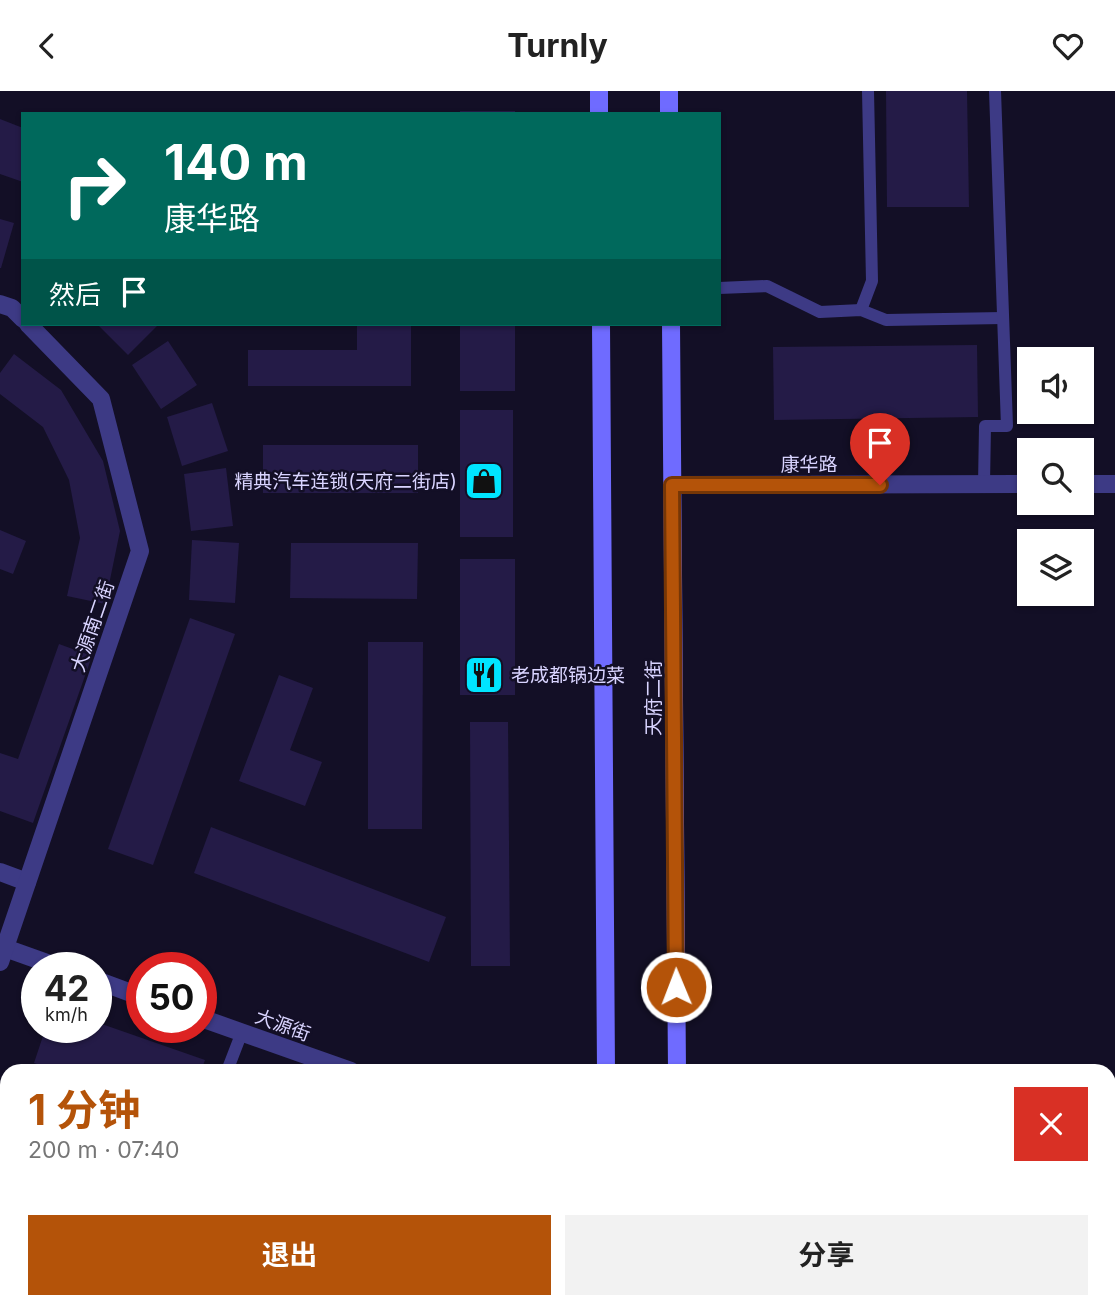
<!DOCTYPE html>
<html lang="zh">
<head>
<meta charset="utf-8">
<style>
	:root { --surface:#fff; --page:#f2f2f2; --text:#222; --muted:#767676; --accent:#b45309 }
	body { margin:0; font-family:Inter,"Noto Sans SC",sans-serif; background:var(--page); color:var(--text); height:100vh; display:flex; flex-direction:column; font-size:26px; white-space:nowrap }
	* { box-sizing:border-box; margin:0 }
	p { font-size:23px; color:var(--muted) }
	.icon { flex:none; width:38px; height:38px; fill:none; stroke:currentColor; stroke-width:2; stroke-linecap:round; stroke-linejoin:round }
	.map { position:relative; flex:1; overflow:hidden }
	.details { position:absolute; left:0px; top:973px; width:1116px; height:245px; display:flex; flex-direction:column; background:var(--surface); border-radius:21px 21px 0 0; box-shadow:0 2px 5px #0004 }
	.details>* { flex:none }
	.guide { position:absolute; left:21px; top:21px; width:700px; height:214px; border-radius:0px; box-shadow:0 2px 5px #0004; background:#00695c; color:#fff; overflow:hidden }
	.controls { position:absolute; left:1017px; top:256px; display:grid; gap:14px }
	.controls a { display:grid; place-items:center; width:77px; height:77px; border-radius:0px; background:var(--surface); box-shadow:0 2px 5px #0004; font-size:35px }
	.speed { position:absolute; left:21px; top:861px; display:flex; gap:14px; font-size:35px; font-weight:700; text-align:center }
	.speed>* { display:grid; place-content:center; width:91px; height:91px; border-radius:50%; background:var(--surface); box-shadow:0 2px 5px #0004; line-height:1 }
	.speed small { font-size:18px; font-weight:400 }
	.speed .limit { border:10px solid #d22; background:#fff; color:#111 }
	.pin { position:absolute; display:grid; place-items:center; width:60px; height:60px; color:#fff; margin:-72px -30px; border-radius:50% 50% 50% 0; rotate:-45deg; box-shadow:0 0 7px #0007 }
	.pin .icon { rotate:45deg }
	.me { position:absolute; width:77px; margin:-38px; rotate:359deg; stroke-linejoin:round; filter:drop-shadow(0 0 5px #0008) }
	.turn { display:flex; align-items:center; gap:24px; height:147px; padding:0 28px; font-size:32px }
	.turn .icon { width:91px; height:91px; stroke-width:2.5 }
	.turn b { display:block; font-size:49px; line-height:60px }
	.then { display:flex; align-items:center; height:66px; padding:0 28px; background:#0003; gap:14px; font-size:26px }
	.round { display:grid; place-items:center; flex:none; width:74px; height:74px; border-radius:0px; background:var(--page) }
	.overview { display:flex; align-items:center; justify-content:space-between; height:119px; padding:0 28px }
	h1 { font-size:42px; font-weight:700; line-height:52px; color:var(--accent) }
	.button { display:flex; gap:14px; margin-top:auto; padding:14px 28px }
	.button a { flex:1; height:80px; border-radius:0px; background:var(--accent); color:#fff; font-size:28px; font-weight:700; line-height:80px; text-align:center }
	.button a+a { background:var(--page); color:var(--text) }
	header { display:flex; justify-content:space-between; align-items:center; height:91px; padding:0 28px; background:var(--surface); font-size:32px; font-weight:700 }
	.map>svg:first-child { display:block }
	.building { fill:#241b47 }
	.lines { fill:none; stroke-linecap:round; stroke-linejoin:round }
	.service { stroke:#3d3a85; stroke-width:12 }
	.pedestrian { stroke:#3d3a85; stroke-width:18 }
	.minor { stroke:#3d3a85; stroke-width:18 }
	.tertiary { stroke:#3d3a85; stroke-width:18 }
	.secondary { stroke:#6f6bff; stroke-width:18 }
	.route-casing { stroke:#753606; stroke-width:18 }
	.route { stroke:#b45309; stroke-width:12 }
	.labels { text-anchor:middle; stroke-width:5; stroke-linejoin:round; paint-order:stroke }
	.street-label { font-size:19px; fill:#d9d4ff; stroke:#130f26 }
	.poi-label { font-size:19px; fill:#d9d4ff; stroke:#130f26; text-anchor:end }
</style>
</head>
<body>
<header><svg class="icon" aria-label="back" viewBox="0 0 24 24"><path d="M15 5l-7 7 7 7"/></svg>Turnly<svg class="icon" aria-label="heart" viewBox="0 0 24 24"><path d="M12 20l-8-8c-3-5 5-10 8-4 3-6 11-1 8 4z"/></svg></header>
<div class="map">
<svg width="1115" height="1218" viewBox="0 0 1115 1218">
	<rect width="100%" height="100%" fill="#130f26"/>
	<!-- building -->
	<g class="building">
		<path d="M886,0H967L969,116H887Z"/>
		<rect x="460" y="20" width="55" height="3"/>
		<path d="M0,28L23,37V91L0,83Z"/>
		<path d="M0,128L14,132L1,177H0Z"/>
		<path d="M97,233H157L158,234L128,264Z"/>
		<path d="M357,233H411V295H248V259H357Z"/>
		<rect x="460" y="233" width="55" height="67"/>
		<path d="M168,250L197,294L161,318L132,274Z"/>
		<path d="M977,254L978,326L774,329L773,256Z"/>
		<path d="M14,263L61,299L103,370L120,440L105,513L67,505L80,447L69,389L43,336L0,303V282Z"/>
		<path d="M212,312L228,360L182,375L167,326Z"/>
		<rect x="460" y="319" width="53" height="127"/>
		<rect x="263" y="354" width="155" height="48"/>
		<path d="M226,377L233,435L191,440L184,383Z"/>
		<path d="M0,439L26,450L13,483L0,478Z"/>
		<path d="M192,449L239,452L235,512L189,509Z"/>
		<path d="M291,452H418L417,508L290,507Z"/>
		<rect x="460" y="468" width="55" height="136"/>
		<path d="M190,527L235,543L153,774L108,758Z"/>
		<path d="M368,551H423L422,738H368Z"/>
		<path d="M59,553L92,565L33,732L0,720V662L18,668Z"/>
		<path d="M279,584L313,597L290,659L322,671L305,715L239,690Z"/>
		<path d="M470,631H508L510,875H471Z"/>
		<path d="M211,736L446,826L429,871L194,782Z"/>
		<path d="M96,931L205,969L201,980H57L34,972L46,936H96Z"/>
		<path d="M4,1019L7,1020V1169L0,1188V1032Z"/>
		<path d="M55,1211H110L108,1218H53Z"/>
		<path d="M163,1211H208L206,1218H160Z"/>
		<path d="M275,1211H314L312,1218H281L274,1215Z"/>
		<rect x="473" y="1211" width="50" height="7"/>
		<rect x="399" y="1215" width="24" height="3"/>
	</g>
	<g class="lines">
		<!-- service -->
		<g class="service">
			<path d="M719,197L767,195L820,221L861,219L886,229L1003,227"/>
			<path d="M861,219L872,190L868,0"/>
			<path d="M984,393L985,335H1007L995,0"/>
			<path d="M227,980L242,941"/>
			<path d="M430,1211L431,1218"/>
			<path d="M16,1218L19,1211"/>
			<path d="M134,1218L137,1211"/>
		</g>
		<!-- pedestrian -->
		<path class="pedestrian" d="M0,781L27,791"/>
		<!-- minor -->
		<g class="minor">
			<path d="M0,213L12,217L23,228"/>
			<path d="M5,857L61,877"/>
			<path d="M0,871L140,460L101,308L28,233"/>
			<path d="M96,889L142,906"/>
			<path d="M201,927L351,980"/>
		</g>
		<!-- tertiary -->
		<g class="tertiary">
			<path d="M1082,393H1115"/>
			<path d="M672,394L1029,393"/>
		</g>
		<!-- secondary -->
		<g class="secondary">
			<path d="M599,0V23"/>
			<path d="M669,0V23"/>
			<path d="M601,233L606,980"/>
			<path d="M671,233L677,980"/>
			<path d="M608,1211V1218"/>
			<path d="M679,1211V1218"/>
		</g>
	</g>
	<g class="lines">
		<!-- route casing -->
		<g class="route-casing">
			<path id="route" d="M676,896L672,394H880"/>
		</g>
		<!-- route -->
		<use href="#route" class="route"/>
	</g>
	<!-- icons -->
	<defs>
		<g id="shop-square" transform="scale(2.0125)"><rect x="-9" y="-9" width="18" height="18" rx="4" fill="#00e5ff" stroke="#130f26"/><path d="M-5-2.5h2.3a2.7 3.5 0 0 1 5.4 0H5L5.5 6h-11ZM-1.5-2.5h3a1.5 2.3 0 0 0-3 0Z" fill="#111"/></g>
		<g id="restaurant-square" transform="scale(2.0125)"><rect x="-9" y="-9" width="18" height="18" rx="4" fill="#00e5ff" stroke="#130f26"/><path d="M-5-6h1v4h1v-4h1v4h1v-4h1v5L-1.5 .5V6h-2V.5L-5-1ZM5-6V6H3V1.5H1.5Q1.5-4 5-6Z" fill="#111"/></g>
	</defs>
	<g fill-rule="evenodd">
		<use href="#shop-square" x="484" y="390"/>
		<use href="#restaurant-square" x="484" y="584"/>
	</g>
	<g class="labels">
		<!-- street labels -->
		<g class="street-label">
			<text x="809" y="380">康华路</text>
			<text transform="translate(92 535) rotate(-71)" y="7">大源南二街</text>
			<text transform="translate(653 607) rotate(-90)" y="7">天府二街</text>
			<text transform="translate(283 934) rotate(20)" y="7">大源街</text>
		</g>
		<!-- poi labels -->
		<g class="poi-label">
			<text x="457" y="397">精典汽车连锁(天府二街店)</text>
			<text x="511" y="591" text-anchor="start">老成都锅边菜</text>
		</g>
	</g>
</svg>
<div class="controls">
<a><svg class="icon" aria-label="sound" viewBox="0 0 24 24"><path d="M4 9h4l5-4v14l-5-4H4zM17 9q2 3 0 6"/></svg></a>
<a><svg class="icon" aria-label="search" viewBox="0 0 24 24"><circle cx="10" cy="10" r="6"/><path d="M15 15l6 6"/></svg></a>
<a><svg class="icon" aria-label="layers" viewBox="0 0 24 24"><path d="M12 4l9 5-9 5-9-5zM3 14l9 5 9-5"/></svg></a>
</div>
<div class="speed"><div>42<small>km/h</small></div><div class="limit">50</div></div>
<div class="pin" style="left:880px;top:394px;background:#d93025"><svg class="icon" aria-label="arrive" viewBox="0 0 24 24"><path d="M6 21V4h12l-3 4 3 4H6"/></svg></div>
<svg class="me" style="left:676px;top:896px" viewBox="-20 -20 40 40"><circle r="17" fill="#b45309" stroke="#fff" stroke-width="3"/><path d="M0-11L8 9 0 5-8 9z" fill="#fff"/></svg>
<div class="guide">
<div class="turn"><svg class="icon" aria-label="right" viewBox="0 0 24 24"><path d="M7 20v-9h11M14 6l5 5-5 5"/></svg><div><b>140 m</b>康华路</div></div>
<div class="then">然后<svg class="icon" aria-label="arrive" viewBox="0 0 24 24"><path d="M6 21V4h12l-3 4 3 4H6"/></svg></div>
</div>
<section class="details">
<div class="overview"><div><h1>1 分钟</h1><p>200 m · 07:40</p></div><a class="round" style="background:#d93025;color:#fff"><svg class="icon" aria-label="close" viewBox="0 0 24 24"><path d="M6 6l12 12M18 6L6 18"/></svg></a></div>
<div class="button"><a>退出</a><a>分享</a></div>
</section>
</div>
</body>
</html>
